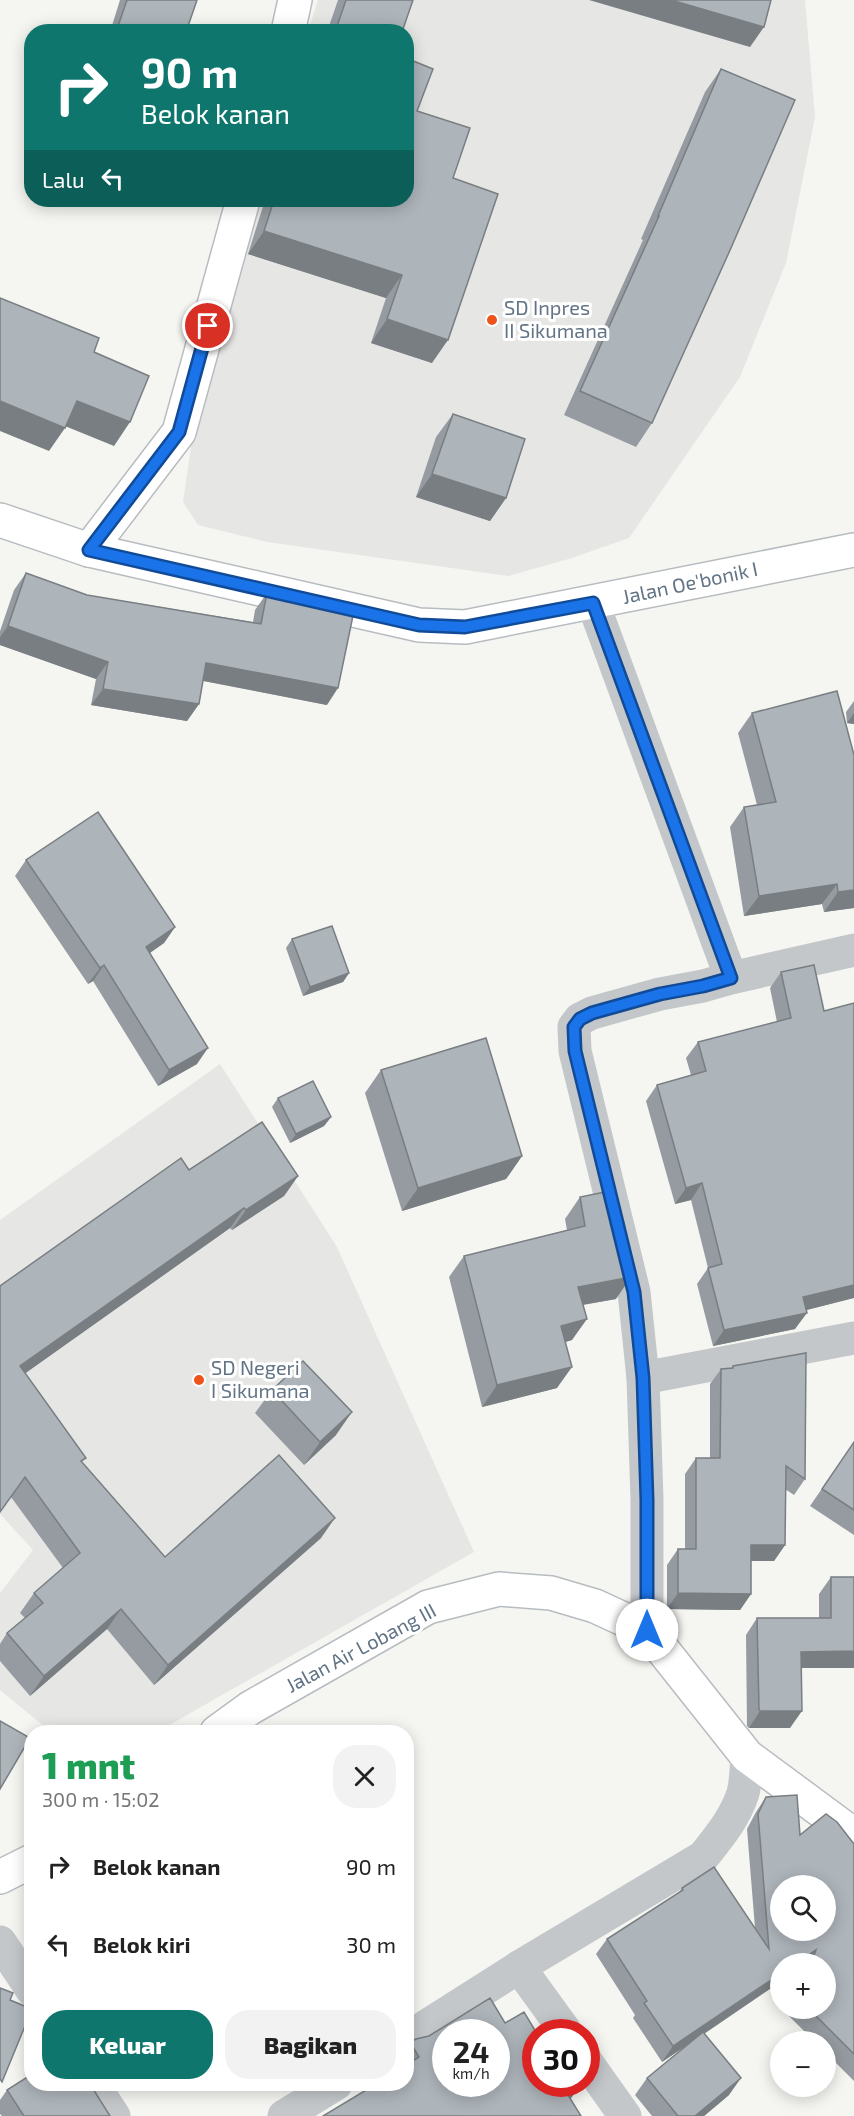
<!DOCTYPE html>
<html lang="id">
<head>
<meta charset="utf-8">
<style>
	:root { --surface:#fff; --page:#f2f2f2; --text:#222; --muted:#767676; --accent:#0f766e }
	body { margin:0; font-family:"Exo 2",sans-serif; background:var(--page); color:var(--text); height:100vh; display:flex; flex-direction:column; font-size:22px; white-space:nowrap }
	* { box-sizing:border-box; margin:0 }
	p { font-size:20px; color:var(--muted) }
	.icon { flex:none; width:33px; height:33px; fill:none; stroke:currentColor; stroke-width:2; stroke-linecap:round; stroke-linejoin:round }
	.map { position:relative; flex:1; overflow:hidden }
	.sheet { position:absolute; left:24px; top:1725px; width:390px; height:366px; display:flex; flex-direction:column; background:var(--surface); border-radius:24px; box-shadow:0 3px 15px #0003 }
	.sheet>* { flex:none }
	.guide { position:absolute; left:24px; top:24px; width:390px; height:183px; border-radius:24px; box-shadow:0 3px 15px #0003; background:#0f766e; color:#fff; overflow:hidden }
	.tools { position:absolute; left:770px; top:1875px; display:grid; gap:12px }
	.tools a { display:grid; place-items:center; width:66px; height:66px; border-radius:50%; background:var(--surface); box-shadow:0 3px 15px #0003; font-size:30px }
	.speed { position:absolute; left:432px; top:2019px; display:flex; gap:12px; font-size:30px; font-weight:700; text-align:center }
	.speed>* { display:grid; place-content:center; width:78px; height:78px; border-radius:50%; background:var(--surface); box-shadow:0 3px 15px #0003; line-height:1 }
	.speed small { font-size:15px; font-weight:400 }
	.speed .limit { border:9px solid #d22; background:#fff; color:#111 }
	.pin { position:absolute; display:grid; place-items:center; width:51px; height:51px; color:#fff; margin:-26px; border:3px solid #fff; border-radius:50%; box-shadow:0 2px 6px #0007 }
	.me { position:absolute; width:66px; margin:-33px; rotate:0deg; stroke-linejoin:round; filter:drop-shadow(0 0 4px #0008) }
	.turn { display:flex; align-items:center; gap:21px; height:126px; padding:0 18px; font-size:27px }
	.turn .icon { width:78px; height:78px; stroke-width:2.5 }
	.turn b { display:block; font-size:42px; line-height:51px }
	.then { display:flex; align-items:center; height:57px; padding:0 18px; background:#0003; gap:12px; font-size:22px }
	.round { display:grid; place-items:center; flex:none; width:63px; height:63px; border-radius:24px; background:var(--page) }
	.overview { display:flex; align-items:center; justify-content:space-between; height:102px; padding:0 18px }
	h1 { font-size:36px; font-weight:800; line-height:45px; color:#1e9e55 }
	.cta { display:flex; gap:12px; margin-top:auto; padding:12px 18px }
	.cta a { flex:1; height:69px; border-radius:24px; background:var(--accent); color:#fff; font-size:24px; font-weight:800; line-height:69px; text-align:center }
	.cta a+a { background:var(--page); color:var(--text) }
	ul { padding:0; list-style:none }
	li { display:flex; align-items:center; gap:18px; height:78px; padding:0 18px }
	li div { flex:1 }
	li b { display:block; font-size:22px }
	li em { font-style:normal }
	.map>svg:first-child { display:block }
	.built { fill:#e6e7e5 }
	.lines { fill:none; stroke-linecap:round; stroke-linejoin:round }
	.secondary-casing { stroke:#b7bcc1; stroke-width:36 }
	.street { stroke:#c3c7ca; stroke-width:33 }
	.secondary { stroke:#fff; stroke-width:33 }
	.wall { fill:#959ba0 }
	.shaded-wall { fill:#797e82 }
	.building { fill:#adb4ba; stroke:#797e82; stroke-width:1.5; fill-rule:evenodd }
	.route-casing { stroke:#114b97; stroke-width:15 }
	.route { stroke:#1a73e8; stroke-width:10 }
	.poi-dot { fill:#ee5419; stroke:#fff; stroke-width:2 }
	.labels { text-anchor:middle; stroke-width:6; stroke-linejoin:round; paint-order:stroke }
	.poi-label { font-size:20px; fill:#627485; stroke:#fff; text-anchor:start }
	.street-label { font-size:20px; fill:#627485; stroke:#fff }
</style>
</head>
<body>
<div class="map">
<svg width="854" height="2116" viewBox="0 0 854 2116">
	<rect width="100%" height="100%" fill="#f5f6f1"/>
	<!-- built -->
	<g class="built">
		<path d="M318,0H805L815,117L786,263L740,377L629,538L572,558L508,576L267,542L198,525L183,502L197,405L258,200H406V32L308,31Z"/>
		<path d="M220,1064L337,1247L474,1552L157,1732H51L0,1690V1593L33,1550L0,1514V1220Z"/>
	</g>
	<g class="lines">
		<!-- secondary casing -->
		<g class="secondary-casing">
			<g id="secondary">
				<path d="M288,32L295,0"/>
				<path d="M0,520L89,550L419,625L465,627L854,550"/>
				<path d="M89,550L179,432L243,200"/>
				<path d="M217,1732L250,1708L428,1607L499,1589L551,1593L595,1606L647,1630L747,1756L854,1835"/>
				<path d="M0,1877L32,1861"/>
			</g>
		</g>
		<!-- street -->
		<g class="street">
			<path d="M593,603L731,978L703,986L660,994L592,1013L580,1019L574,1027L575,1051L634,1292L643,1378L647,1500V1630"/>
			<path d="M731,978L854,950"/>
			<path d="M643,1378L854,1338"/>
			<path d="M0,1942L32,1990"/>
			<path d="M519,1967L566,2032"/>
			<path d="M406,2039L519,1967L703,1857C719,1837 735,1818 743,1793C746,1782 746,1768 747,1756"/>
			<path d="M586,2061L625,2116"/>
			<path d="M93,2084L114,2116"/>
			<path d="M284,2116L336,2084"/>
		</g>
		<!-- secondary -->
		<use href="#secondary" class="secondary"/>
	</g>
	<!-- wall -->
	<g class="wall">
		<path d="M120,0H197L186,32H110Z"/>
		<path d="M338,0H413L402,32H327Z"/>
		<path d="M721,69L652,423L636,447L564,415L643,240L641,239L705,92Z"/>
		<path d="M417,111L453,178L432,363L371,343L386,298L248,254L265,200H406Z"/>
		<path d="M453,414L506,498L490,521L416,497L436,437Z"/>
		<path d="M26,573L87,595L253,622L255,610L267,593L327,705L203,681L199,704L187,721L91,705L96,679L0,645V631L14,590Z"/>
		<path d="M854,701V724L847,723L846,712Z"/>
		<path d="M752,713L854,755V908L824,912L822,904L744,916L730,827L744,807L757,805L738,733Z"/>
		<path d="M26,860L175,927L164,943L150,953L197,1064L158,1086L93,981L88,984L15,876Z"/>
		<path d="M292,939L349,973L343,982L303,996L286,948Z"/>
		<path d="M781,972L853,1298L806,1310L795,1329L713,1346L697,1284L708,1268L691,1200L675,1204L646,1101L657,1085L691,1075L686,1058L698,1042L777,1022L770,988Z"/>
		<path d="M381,1070L522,1156L506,1179L402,1211L365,1093Z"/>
		<path d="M278,1098L331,1117L324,1126L290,1143L272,1107Z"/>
		<path d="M189,1170L298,1176L284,1196L232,1230L230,1228L25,1373L83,1463L165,1557L321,1538L154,1685L107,1629L30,1696L0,1661V1644L7,1633L25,1618L20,1613L34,1593L63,1568L11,1497L0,1286Z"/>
		<path d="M580,1197L616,1299L583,1305L572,1340L565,1342L557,1388L482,1407L449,1277L464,1256L567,1230L565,1219Z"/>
		<path d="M733,1366L805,1479L794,1495L785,1489V1545L774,1561H751V1594L740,1610L667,1609V1565L678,1549H685V1474L696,1458H710V1384L721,1369L731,1368Z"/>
		<path d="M272,1390L336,1435L304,1465L255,1413Z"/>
		<path d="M854,1442V1535L810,1506Z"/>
		<path d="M831,1577L854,1668H801L790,1728H749L747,1726L746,1635L757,1618H819V1594Z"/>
		<path d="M766,1797L800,1835L854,1844V2081L825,2052V2042H815L789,2016L792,2008H825V1964H780V1982L704,2034L729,2095L704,2116H652L635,2095L647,2078L687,2045L662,2062L633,2018L635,2015L596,1954L607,1939L679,1893L682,1888L755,1928L747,1829L756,1812Z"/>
		<path d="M505,2023L570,2099L406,2084V2047L410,2042Z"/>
		<path d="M7,2090L110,2116H2L0,2114V2100Z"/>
	</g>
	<!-- shaded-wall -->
	<g class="shaded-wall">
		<path d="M589,0H671L764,27L750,47Z"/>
		<path d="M264,231L402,275L386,298L248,254Z"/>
		<path d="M387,319L448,340L432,363L371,343Z"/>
		<path d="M0,401L65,428L49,451L0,431Z"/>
		<path d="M77,401L130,422L114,446L60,424Z"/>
		<path d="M432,474L506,498L490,521L416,497Z"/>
		<path d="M8,626L108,662L96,679L0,645V637Z"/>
		<path d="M206,663L338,688L327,705L194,679Z"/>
		<path d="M103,689L199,704L187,721L91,705Z"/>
		<path d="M854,713V724L847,723Z"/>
		<path d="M837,884L822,904L744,916L759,896Z"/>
		<path d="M854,890V908L824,912L838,892Z"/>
		<path d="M175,927L164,943L135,963L146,947Z"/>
		<path d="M104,965L93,981L88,984L100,968Z"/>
		<path d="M349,973L343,982L303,996L310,987Z"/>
		<path d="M208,1048L197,1064L158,1086L169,1070Z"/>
		<path d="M331,1117L324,1126L290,1143L296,1134Z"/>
		<path d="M522,1156L506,1179L402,1211L418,1188Z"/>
		<path d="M298,1176L284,1196L232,1230L246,1210Z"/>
		<path d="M702,1183L691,1200L675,1204L686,1188Z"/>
		<path d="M244,1208L230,1228L6,1387L20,1366Z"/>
		<path d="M631,1277L616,1299L563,1308L578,1287Z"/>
		<path d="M854,1285V1298L791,1314L803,1297Z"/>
		<path d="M807,1313L795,1329L713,1346L724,1330Z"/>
		<path d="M587,1319L572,1340L546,1348L561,1326Z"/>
		<path d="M572,1367L557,1388L482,1407L497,1385Z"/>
		<path d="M352,1412L336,1435L304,1465L320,1442Z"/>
		<path d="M335,1518L321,1538L154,1685L168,1665Z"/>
		<path d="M751,1545H785L774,1561H740Z"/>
		<path d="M678,1593L751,1594L740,1610L667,1609Z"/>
		<path d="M121,1609L107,1629L30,1696L44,1676Z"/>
		<path d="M854,1651V1668H789L801,1652Z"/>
		<path d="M760,1711H802L790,1728H749Z"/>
		<path d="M816,1950L806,1964H795Z"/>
		<path d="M780,1974V1982L662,2062L673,2046Z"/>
		<path d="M741,2078L729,2095L704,2116H695Z"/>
		<path d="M577,2090L564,2108L568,2095Z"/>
	</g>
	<!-- building -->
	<g class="building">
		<path d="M127,0H197L186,32H116Z"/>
		<path d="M346,0H413L402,32H335Z"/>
		<path d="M671,0H771L764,27Z"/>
		<path d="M406,58L433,69L417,111L470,128L453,178L498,194L448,340L387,319L402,275L264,231L274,200H406Z"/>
		<path d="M721,69L795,100L731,248L652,423L580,391L659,216H658Z"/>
		<path d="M0,298L99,338L94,352L149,376L130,422L77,401L65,428L0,401Z"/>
		<path d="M453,414L525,439L506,498L432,474Z"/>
		<path d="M26,573L87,595L261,624L267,593L354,611L338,688L206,663L199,704L103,689L108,662L8,626Z"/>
		<path d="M837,691L854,755V890L838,892L837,884L759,896L744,807L776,802L752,713Z"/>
		<path d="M98,812L175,927L146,947L208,1048L169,1070L104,965L100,968L26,860Z"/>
		<path d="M332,926L349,973L310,987L292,939Z"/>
		<path d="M814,965L824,1011L854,1003V1285L803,1297L807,1313L724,1330L708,1268L722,1264L702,1183L686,1188L657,1085L706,1071L698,1042L791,1018L781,972Z"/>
		<path d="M486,1038L522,1156L418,1188L381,1070Z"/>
		<path d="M313,1081L331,1117L296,1134L278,1098Z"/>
		<path d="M262,1122L298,1176L246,1210L244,1208L20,1366L86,1458L81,1461L165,1557L279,1455L335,1518L168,1665L121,1609L44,1676L7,1633L43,1603L34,1593L80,1553L25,1477L0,1512V1286L181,1158L189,1170Z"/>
		<path d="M610,1191L631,1277L578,1287L587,1319L561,1326L572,1367L497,1385L464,1256L585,1226L580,1197Z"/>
		<path d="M806,1353L805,1479L786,1466L785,1545H751V1594L678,1593V1549H696V1458H720L721,1369L733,1368V1366Z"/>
		<path d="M303,1361L352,1412L320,1442L272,1390Z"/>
		<path d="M854,1442V1510L822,1489Z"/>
		<path d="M831,1577H854V1651L801,1652L802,1711H760L759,1709L757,1618H831Z"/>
		<path d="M0,1721L30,1738L0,1789Z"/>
		<path d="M797,1795L800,1835L826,1814L837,1822L854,1844V2054L808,2008H825V1964H811L816,1950L795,1964H780V1974L673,2046L644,2003L647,2001L607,1939L683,1890L682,1888L714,1867L769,1949L758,1814L766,1797ZM780,1886H825V1930H780Z"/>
		<path d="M0,1988L13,1993L10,2000L32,2009L2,2082L0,2079Z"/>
		<path d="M490,1998L505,2023L524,2012L536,2032V2084H573L577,2090L568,2095L581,2116H323L376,2084H406V2065L419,2057L410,2042L416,2039L429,2036ZM446,2032H496V2084H446Z"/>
		<path d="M703,2032L741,2078L695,2116H678L647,2078Z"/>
		<path d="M32,2074V2084H90L110,2116H24L7,2090Z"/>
	</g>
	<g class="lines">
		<!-- route casing -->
		<g class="route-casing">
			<path id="route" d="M208,326L179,432L89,550L419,625L465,627L593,603L731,978L703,986L660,994L592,1013L580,1019L574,1027L575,1051L634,1292L643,1378L647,1500V1630"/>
		</g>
		<!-- route -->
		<use href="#route" class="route"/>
	</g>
	<!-- markers -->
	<g class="poi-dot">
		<circle cx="492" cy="320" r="6"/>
		<circle cx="199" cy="1380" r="6"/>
	</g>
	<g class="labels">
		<!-- poi labels -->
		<g class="poi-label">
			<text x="504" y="315">SD Inpres<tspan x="504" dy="23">II Sikumana</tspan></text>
			<text x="211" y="1375">SD Negeri<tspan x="211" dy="23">I Sikumana</tspan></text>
		</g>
		<!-- street labels -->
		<g class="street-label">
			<text transform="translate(690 583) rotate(-12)" y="7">Jalan Oe'bonik I</text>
			<text transform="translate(361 1648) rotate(-28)" y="7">Jalan Air Lobang III</text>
		</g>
	</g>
</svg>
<div class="tools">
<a><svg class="icon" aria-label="search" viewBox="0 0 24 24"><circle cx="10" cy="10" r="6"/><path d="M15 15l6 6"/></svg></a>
<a>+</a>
<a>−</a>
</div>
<div class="speed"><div>24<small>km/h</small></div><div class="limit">30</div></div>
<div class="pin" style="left:208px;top:326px;background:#d93025"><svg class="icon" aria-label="arrive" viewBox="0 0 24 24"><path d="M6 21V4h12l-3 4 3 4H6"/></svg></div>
<svg class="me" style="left:647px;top:1630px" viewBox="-20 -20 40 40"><circle r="19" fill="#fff"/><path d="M0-13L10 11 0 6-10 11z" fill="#1a73e8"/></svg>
<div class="guide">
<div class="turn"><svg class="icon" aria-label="right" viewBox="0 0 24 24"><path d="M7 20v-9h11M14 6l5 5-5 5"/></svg><div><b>90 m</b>Belok kanan</div></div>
<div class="then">Lalu<svg class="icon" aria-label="left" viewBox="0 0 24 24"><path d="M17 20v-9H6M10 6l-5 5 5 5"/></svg></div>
</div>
<section class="sheet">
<div class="overview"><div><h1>1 mnt</h1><p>300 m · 15:02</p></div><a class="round"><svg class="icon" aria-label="close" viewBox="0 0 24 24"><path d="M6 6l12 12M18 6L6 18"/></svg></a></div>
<ul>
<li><svg class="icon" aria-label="right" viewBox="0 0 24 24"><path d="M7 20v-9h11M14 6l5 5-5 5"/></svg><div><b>Belok kanan</b></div><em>90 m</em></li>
<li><svg class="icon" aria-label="left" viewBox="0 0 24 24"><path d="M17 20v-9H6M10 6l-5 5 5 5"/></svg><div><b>Belok kiri</b></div><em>30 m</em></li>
</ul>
<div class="cta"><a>Keluar</a><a>Bagikan</a></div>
</section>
</div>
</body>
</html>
